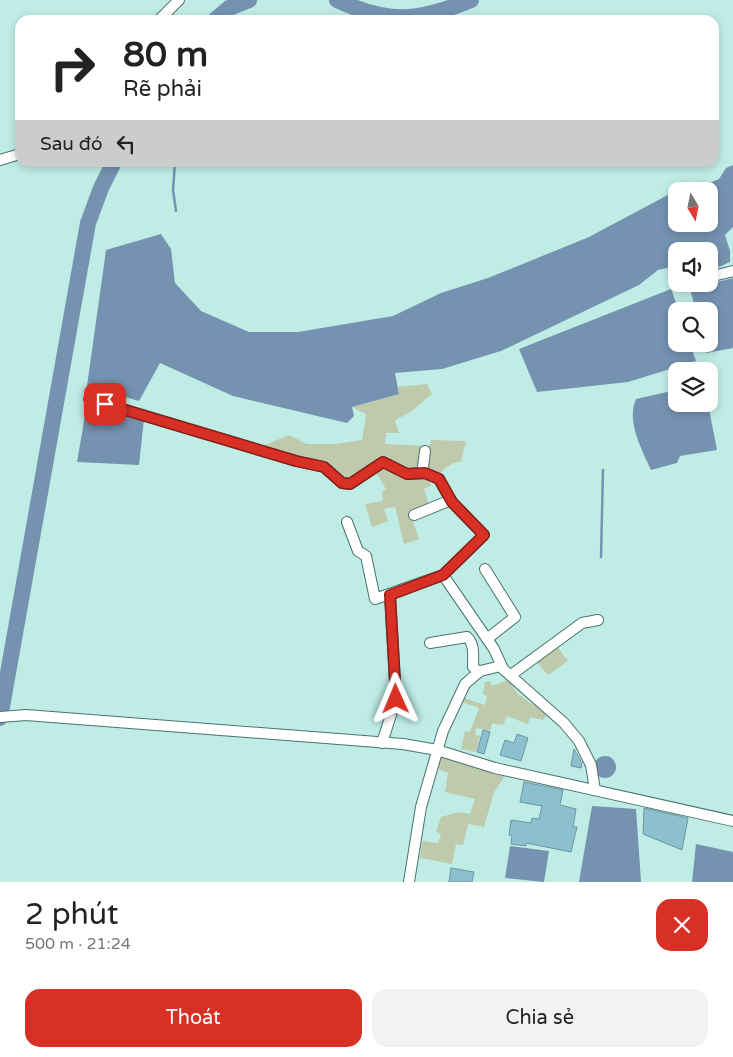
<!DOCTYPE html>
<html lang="vi">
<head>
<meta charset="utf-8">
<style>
	:root { --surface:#fff; --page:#f2f2f2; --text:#222; --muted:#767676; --accent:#d93025 }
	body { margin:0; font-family:"Varela Round",sans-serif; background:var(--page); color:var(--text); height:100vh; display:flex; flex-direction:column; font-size:19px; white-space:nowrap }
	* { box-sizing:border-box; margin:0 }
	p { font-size:16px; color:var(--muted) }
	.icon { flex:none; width:28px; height:28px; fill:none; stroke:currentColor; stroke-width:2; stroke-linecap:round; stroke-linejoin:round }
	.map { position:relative; height:882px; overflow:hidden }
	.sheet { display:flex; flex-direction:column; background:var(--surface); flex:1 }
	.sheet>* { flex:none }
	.top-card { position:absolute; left:15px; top:15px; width:704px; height:152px; border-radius:15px; box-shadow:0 2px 8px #0003; background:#fff; color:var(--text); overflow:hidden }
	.needle { width:32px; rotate:170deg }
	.buttons { position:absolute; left:668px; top:182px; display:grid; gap:10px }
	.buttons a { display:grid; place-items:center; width:50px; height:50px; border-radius:10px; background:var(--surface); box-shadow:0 2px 8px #0003; font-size:25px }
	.pin { position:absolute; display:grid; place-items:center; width:42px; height:42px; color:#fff; margin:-21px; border-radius:10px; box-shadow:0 2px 8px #0006 }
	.me { position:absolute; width:55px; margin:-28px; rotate:359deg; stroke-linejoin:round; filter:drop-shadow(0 0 4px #0008) }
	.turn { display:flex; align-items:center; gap:18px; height:105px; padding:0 25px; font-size:22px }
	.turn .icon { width:65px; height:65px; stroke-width:2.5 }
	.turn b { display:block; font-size:35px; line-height:42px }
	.then { display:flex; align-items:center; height:48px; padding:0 25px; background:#0003; gap:10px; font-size:19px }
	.round { display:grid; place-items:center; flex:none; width:52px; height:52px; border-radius:15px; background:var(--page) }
	.overview { display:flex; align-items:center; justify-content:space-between; height:85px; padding:0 25px }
	h1 { font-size:30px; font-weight:600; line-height:38px }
	.action { display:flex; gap:10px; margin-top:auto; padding:10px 25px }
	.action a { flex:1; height:58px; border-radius:15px; background:var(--accent); color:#fff; font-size:20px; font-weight:600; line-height:58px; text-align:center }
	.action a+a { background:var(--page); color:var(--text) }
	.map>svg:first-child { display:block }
	.green { fill:#bfcaac }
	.water { fill:#7592b1 }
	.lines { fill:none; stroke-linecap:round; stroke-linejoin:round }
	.stream { stroke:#7592b1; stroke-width:2.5 }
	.river { stroke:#7592b1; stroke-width:16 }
	.building { fill:#8dc0cf; stroke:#6d96a2 }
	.minor-casing { stroke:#49736e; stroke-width:12 }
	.minor { stroke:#fff; stroke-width:10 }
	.route-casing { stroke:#8d1f18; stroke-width:12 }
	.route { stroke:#d93025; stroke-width:9 }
</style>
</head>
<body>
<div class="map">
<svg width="733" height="882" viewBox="0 0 733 882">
	<rect width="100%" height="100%" fill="#bfede6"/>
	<!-- green -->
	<g class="green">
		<path d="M427,384L432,394L409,413L395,420L399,433H386L385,444L429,446L431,440L466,441L461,462C452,461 444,469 439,475L428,476L431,486L424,489L429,505L410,513L419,539L404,544L395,507L384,509L388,521L372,527L365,504L383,501L382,492L386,489L372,466L349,482L331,470L260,447L289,435L307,444H336L362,440L366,414L352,407L399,394L398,387Z"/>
		<path d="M556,645L568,661L548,675L535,660Z"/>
		<path d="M508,680L518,694L533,705L535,703L546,715L543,720L530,717L528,724L507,716L503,725L492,723L490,731L476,728L475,735L480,736L476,752L461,749L465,731L470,732L479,708L459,701L461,697L485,705L487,696L483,694L485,682L490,681L492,686Z"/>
		<path d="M440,756L507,773L494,792L484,827L468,824L463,845L456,844L452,864L420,858L422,841L438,843L441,834L436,832L441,817L459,812L470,814L475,799L445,792L448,773L433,767Z"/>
	</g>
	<!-- water -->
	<g class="water">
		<path d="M733,165V227L725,235L730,251V262L719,267L712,260H709V251H676V266L658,270L639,285L501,351L442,369L395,373L399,394L352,407L354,416L347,423L233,396L160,363L139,401L87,386L106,250L161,234L171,249L175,283L201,311L249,332H298L393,316L441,293L488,278L589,237L677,190L685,191H676V224H709V191H690L719,179L726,168Z"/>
		<path d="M733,278V348L706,353L704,344H709V311H696L690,289Z"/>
		<path d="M671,289L679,311H676V344H690L696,361L628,382L537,392L519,349Z"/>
		<path d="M676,390V404H708L717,450L680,456L677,463L651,470C642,450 626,421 636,399Z"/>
		<path d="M87,404L144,419L139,465L77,462Z"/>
		<circle cx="605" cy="767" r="11"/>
		<path d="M592,806L636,809L641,882H579Z"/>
		<path d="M696,844L733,852V882H692Z"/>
		<path d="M510,846L549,851L544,882L505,878Z"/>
	</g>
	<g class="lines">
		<!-- stream -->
		<g class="stream">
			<path d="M175,162L173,190L176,211"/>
			<path d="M601,557L603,470"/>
		</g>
		<!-- river -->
		<g class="river">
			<path d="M337,0C390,25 419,21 471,0"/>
			<path d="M215,20L229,8L249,0"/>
			<path d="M0,718L88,223L101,188L114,162"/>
		</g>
	</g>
	<!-- building -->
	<g class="building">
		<path d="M483,730L490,732L484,754L477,752Z"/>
		<path d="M517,734L528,738L521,761L500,755L505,740L514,743Z"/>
		<path d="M574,749L582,763L581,768L571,766Z"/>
		<path d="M524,782L563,790L560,805L576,809L573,827H577L571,852L526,843V846L511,844L512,836L509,835L511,820L531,823L532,818L539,819L542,806L520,802Z"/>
		<path d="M644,808L688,818L682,850L643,834Z"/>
		<path d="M451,868L474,872L472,882H449Z"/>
	</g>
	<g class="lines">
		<!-- minor casing -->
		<g class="minor-casing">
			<g id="minor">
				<path d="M159,20L179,0"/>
				<path d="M0,160L20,154"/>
				<path d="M709,277L733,271"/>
				<path d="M89,399L296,461L324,467L342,483L350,484L383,462L407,474L425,473"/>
				<path d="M414,515L451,500"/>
				<path d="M347,522L358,551L366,556L375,599L443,575L484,535L452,502L439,479L425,473L423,467L425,451"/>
				<path d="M485,569L515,617L487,639"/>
				<path d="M443,575L494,649L503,669L564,723L579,741L591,765L595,790"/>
				<path d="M430,643L467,637C475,644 473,657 473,667L479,672"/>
				<path d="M511,675L582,623L598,620"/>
				<path d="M0,717L26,715L403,744L437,750L495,768L733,821"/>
				<path d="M382,743L396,699L390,595"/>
				<path d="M409,882L421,807L443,731L465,684L480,671L501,666"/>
			</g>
		</g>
		<!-- minor -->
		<use href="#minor" class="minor"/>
	</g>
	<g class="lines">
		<!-- route casing -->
		<g class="route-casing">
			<path id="route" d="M105,404L296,461L324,467L342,483L350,484L383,462L407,474L425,473L439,479L452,502L484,535L443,575L390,595L396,699"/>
		</g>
		<!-- route -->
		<use href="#route" class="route"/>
	</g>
</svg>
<div class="buttons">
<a><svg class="needle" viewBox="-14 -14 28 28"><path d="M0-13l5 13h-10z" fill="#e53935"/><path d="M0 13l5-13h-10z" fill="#767676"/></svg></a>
<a><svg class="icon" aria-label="sound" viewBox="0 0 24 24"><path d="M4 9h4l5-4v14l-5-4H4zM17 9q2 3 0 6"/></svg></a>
<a><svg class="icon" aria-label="search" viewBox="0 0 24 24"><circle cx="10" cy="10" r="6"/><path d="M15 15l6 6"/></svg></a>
<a><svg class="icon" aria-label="layers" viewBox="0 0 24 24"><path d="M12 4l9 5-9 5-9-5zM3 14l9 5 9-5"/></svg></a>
</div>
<div class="pin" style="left:105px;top:404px;background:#d93025"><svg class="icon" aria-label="arrive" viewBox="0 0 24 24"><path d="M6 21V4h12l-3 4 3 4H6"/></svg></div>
<svg class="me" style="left:396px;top:699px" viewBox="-20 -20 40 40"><path d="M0-17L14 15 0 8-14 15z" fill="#d93025" stroke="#fff" stroke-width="4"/></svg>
<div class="top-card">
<div class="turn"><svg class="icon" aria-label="right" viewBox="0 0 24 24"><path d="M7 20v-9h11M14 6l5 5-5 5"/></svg><div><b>80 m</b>Rẽ phải</div></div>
<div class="then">Sau đó<svg class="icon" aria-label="left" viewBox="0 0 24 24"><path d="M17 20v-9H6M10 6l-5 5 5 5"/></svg></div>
</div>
</div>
<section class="sheet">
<div class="overview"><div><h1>2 phút</h1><p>500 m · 21:24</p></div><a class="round" style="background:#d93025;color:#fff"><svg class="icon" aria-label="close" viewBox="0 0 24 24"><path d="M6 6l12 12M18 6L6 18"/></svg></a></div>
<div class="action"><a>Thoát</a><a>Chia sẻ</a></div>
</section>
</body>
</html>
